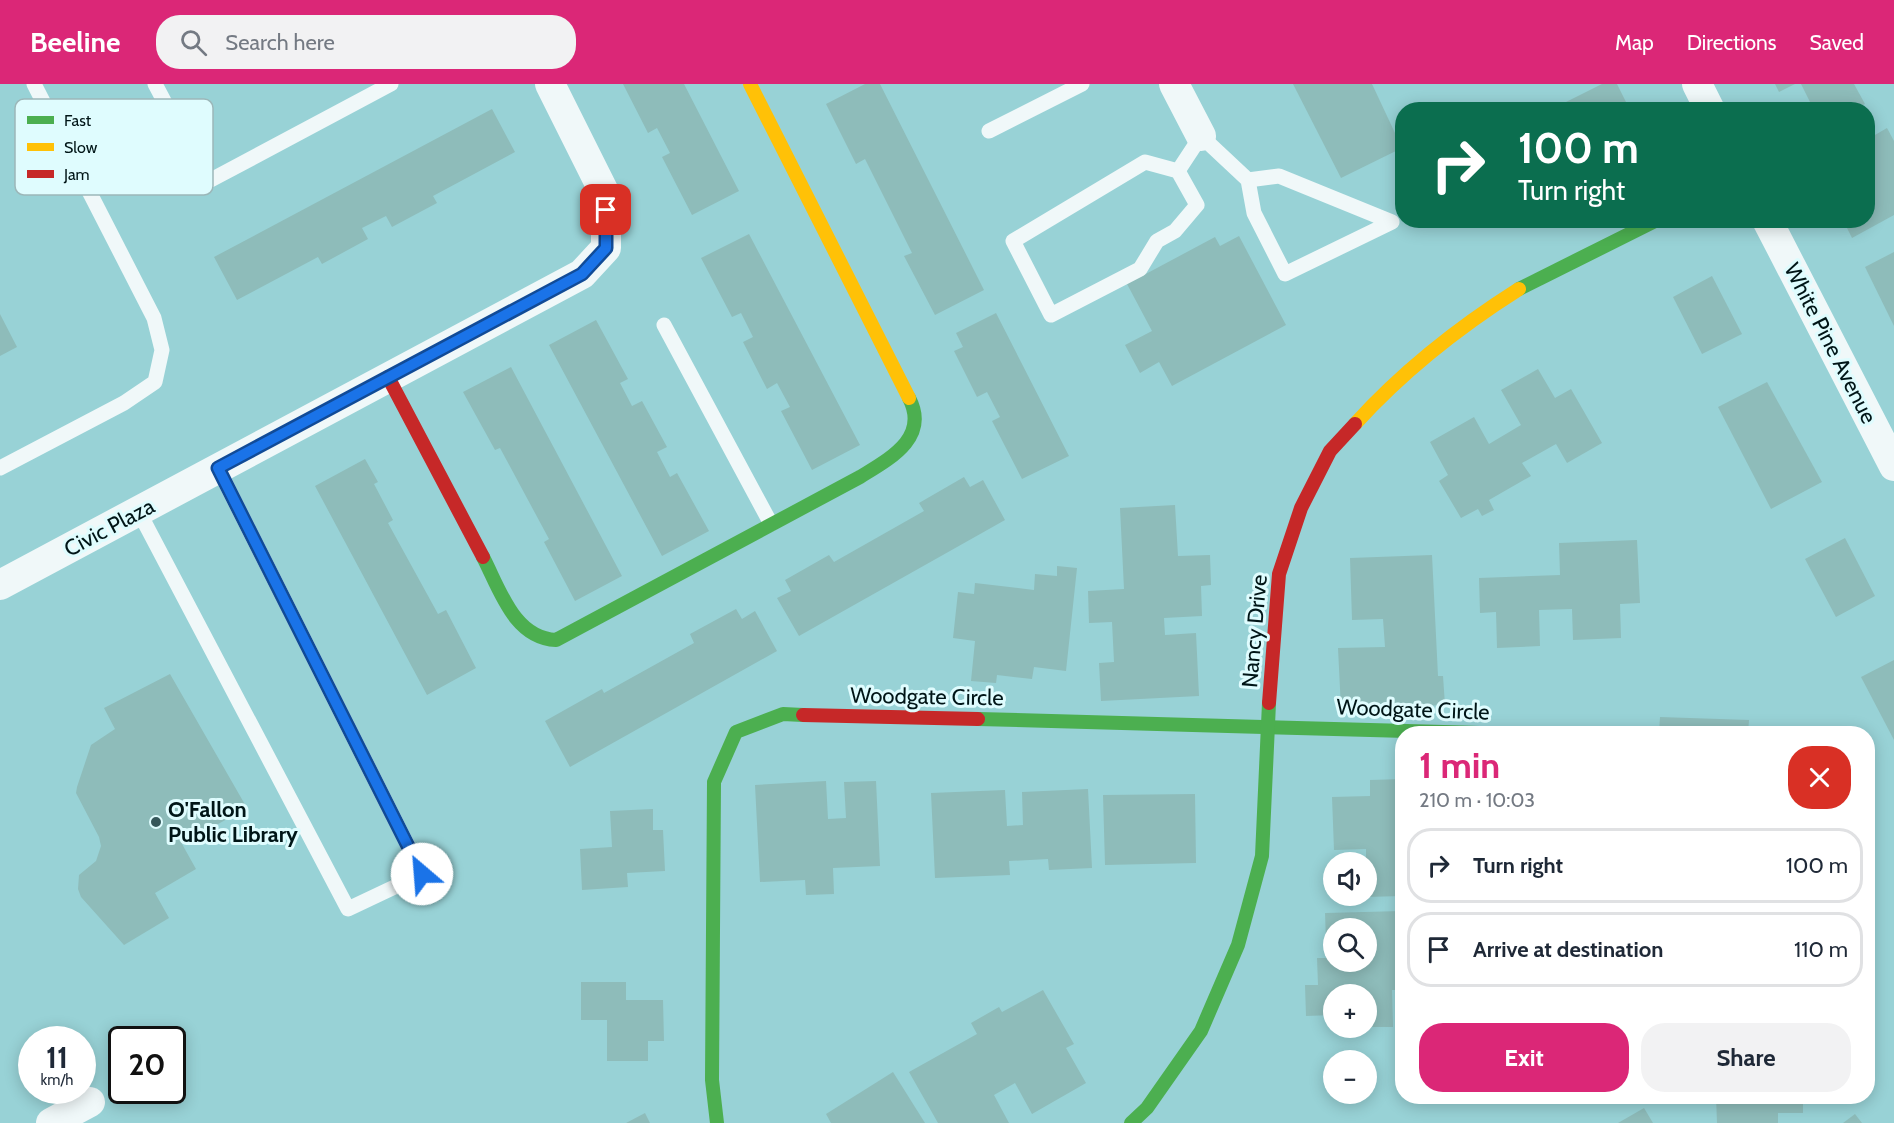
<!DOCTYPE html>
<html lang="en">
<head>
<meta charset="utf-8">
<style>
	:root { --surface:#fff; --page:#f2f2f3; --text:#1f2937; --muted:#747a83; --line:#e0e1e3; --accent:#db2777 }
	body { margin:0; font-family:Cabin,sans-serif; background:var(--page); color:var(--text); height:100vh; display:flex; flex-direction:column; font-size:22px; white-space:nowrap }
	* { box-sizing:border-box; margin:0 }
	p { font-size:20px; color:var(--muted) }
	.icon { flex:none; width:33px; height:33px; fill:none; stroke:currentColor; stroke-width:2; stroke-linecap:round; stroke-linejoin:round }
	.map { position:relative; flex:1; overflow:hidden }
	.sheet { position:absolute; left:1395px; top:642px; width:480px; height:378px; display:flex; flex-direction:column; background:var(--surface); border-radius:24px; box-shadow:0 3px 15px #0003 }
	.sheet>* { flex:none }
	.top-card { position:absolute; left:1395px; top:18px; width:480px; height:126px; border-radius:24px; box-shadow:0 3px 15px #0003; background:#0b6e4f; color:#fff; overflow:hidden }
	.controls { position:absolute; left:1323px; top:768px; display:grid; gap:12px }
	.controls a { display:grid; place-items:center; width:54px; height:54px; border-radius:50%; background:var(--surface); box-shadow:0 3px 15px #0003; font-size:30px }
	.speed { position:absolute; left:18px; top:942px; display:flex; gap:12px; font-size:30px; font-weight:700; text-align:center }
	.speed>* { display:grid; place-content:center; width:78px; height:78px; border-radius:50%; background:var(--surface); box-shadow:0 3px 15px #0003; line-height:1 }
	.speed small { font-size:15px; font-weight:400 }
	.speed .limit { border:3px solid #111; border-radius:9px; background:#fff; color:#111 }
	.pin { position:absolute; display:grid; place-items:center; width:51px; height:51px; color:#fff; margin:-26px; border-radius:12px; box-shadow:0 3px 9px #0006 }
	.me { position:absolute; width:66px; margin:-33px; rotate:333deg; stroke-linejoin:round; filter:drop-shadow(0 0 4px #0008) }
	.turn { display:flex; align-items:center; gap:21px; height:126px; padding:0 24px; font-size:27px }
	.turn .icon { width:78px; height:78px; stroke-width:2.5 }
	.turn b { display:block; font-size:42px; line-height:51px }
	.round { display:grid; place-items:center; flex:none; width:63px; height:63px; border-radius:24px; background:var(--page) }
	.head { display:flex; align-items:center; justify-content:space-between; height:102px; padding:0 24px }
	h1 { font-size:36px; font-weight:700; line-height:45px; color:var(--accent) }
	.button { display:flex; gap:12px; margin-top:auto; padding:12px 24px }
	.button a { flex:1; height:69px; border-radius:24px; background:var(--accent); color:#fff; font-size:24px; font-weight:700; line-height:69px; text-align:center }
	.button a+a { background:var(--page); color:var(--text) }
	ul { padding:0; list-style:none }
	li { display:flex; align-items:center; gap:18px; height:75px; margin:0 12px 9px; padding:0 12px; border:3px solid var(--line); border-radius:24px }
	li div { flex:1 }
	li b { display:block; font-size:22px }
	li em { font-style:normal }
	header { display:flex; align-items:center; gap:36px; box-sizing:border-box; height:84px; padding:0 30px; background:var(--accent); color:#fff }
	header strong { font-size:28px }
	nav { display:flex; gap:33px; margin-inline-start:auto; font-size:21px }
	.search { width:420px; height:54px; background:var(--page); display:flex; align-items:center; gap:15px; box-sizing:border-box; padding:0 21px; border-radius:24px; color:var(--muted); font-size:22px }
	.map>svg:first-child { display:block }
	.building { fill:#8ebcba }
	.lines { fill:none; stroke-linecap:round; stroke-linejoin:round }
	.lane { stroke:#f0f8f9; stroke-width:15 }
	.street { stroke:#f0f8f9; stroke-width:30 }
	.fast { stroke:#4caf50; stroke-width:14 }
	.slow { stroke:#ffc107; stroke-width:14 }
	.jam { stroke:#c62828; stroke-width:14 }
	.route-casing { stroke:#114b97; stroke-width:15 }
	.route { stroke:#1a73e8; stroke-width:10 }
	.poi-dot { fill:#35575a; stroke:#dffcfe; stroke-width:2 }
	.labels { text-anchor:middle; stroke-width:6; stroke-linejoin:round; paint-order:stroke }
	.street-label { font-size:22px; fill:#001517; stroke:#dffcfe }
	.poi-label { font-size:22px; font-weight:bold; fill:#001517; stroke:#dffcfe; text-anchor:start }
	.key { fill:#dffcfe; stroke:#9cb7b9; stroke-width:1.5 }
	.key-label { font-size:16px; fill:#001517 }
</style>
</head>
<body>
<header>
<strong>Beeline</strong>
<div class="search"><svg class="icon" aria-label="search" viewBox="0 0 24 24"><circle cx="10" cy="10" r="6"/><path d="M15 15l6 6"/></svg>Search here</div>
<nav><a>Map</a><a>Directions</a><a>Saved</a></nav>
</header>
<div class="map">
<svg width="1894" height="1039" viewBox="0 0 1894 1039">
	<rect width="100%" height="100%" fill="#98d2d6"/>
	<!-- building -->
	<g class="building">
		<path d="M623,0H684L739,107L692,131L662,73L670,69L657,44L648,49Z"/>
		<path d="M865,0H880L984,206L935,231L904,172L912,169L865,75L856,80L826,20Z"/>
		<path d="M1293,0H1372L1402,64L1341,94Z"/>
		<path d="M1602,0H1617L1630,26H1557L1556,23Z"/>
		<path d="M1775,0H1795L1779,8Z"/>
		<path d="M1801,0H1854L1865,20L1853,26H1814Z"/>
		<path d="M492,25L515,68L433,112L437,119L392,143L386,132L362,144L368,155L322,180L318,173L237,216L214,173Z"/>
		<path d="M1887,44L1894,57V131L1852,154L1843,136H1868V55Z"/>
		<path d="M749,150L860,361L812,386L781,327L790,323L777,299L767,305L743,258L753,253L741,229L732,233L701,174Z"/>
		<path d="M1239,152L1286,241L1172,302L1159,278L1140,289L1125,261L1152,247L1127,200L1215,153L1220,162Z"/>
		<path d="M1894,168V242L1865,183Z"/>
		<path d="M1712,192L1742,250L1702,270L1673,213Z"/>
		<path d="M996,229L1069,372L1022,395L992,337L1000,333L987,308L977,313L954,267L963,263L956,249Z"/>
		<path d="M0,230L17,263L0,272Z"/>
		<path d="M596,236L628,295L620,299L632,322L642,317L667,363L657,368L670,393L677,389L709,447L662,472L549,261Z"/>
		<path d="M511,283L622,492L575,517L544,458L549,455L500,364L495,366L463,308Z"/>
		<path d="M1538,285L1555,314L1571,305L1602,359L1567,379L1556,360L1522,379L1531,392L1489,416L1494,426L1482,432L1478,425L1461,434L1439,397L1448,391L1430,358L1474,333L1489,360L1521,341L1501,306Z"/>
		<path d="M1767,298L1822,398L1771,425L1718,323Z"/>
		<path d="M365,375L378,398L374,400L393,436L388,439L438,530L446,526L476,584L427,611L315,402Z"/>
		<path d="M964,393L970,403L983,396L1005,436L799,552L777,514L791,507L785,496L829,471L834,478L924,427L919,419Z"/>
		<path d="M1175,421L1178,472L1210,471L1211,501L1201,502L1202,532L1164,534L1165,551L1196,549L1199,612L1101,617L1099,579L1114,578L1112,538L1089,539L1088,507L1124,505L1120,424Z"/>
		<path d="M1845,454L1875,512L1836,533L1805,475Z"/>
		<path d="M1637,456L1640,519L1620,520L1621,554L1573,556L1572,525L1539,526L1540,562L1497,564L1496,528L1480,529L1479,494L1560,491L1559,459Z"/>
		<path d="M1432,471L1438,592H1443L1445,621L1341,625L1338,564L1385,563L1383,535L1352,536L1350,474Z"/>
		<path d="M1057,482L1077,484L1066,587L1034,583L1032,595L997,591L996,599L971,597L975,557L953,554L958,508L974,510L975,499L1034,506L1035,490L1057,492Z"/>
		<path d="M736,525L742,535L755,527L777,567L570,683L545,637L602,605L604,609L694,559L690,550Z"/>
		<path d="M1894,576V656L1861,593Z"/>
		<path d="M170,590L247,724L182,760L196,785L155,809L169,834L124,861L81,813L78,805L79,791L96,777L101,762L99,753L76,709L77,703L91,661L115,645L104,624Z"/>
		<path d="M1660,633L1749,636L1748,650H1659Z"/>
		<path d="M1402,695V812L1366,813V765L1334,766L1332,713L1370,712V696Z"/>
		<path d="M826,697L828,735L846,734L844,698L876,697L880,782L833,784L834,810L806,811L805,796L760,798L755,701Z"/>
		<path d="M1088,705L1092,784L1049,786L1048,775L1009,777L1010,791L935,794L931,709L1005,706L1007,742L1023,741L1022,708Z"/>
		<path d="M1195,710L1196,779L1105,781L1103,711Z"/>
		<path d="M653,725V746H663L665,787L627,789L628,803L582,806L580,765L612,763L610,727Z"/>
		<path d="M1331,780H1334V802H1332Z"/>
		<path d="M1402,827V906H1392L1393,943H1366V910H1334V931L1306,932L1305,901H1318L1317,874H1334V878H1366V844H1334V857H1326L1325,829Z"/>
		<path d="M581,898H626V916H663L664,957H648V977H607V936H581Z"/>
		<path d="M1043,906L1074,960L1066,964L1086,999L1032,1030L1015,999L994,1011L1009,1039H938L909,988L977,950L971,939L999,923L1002,928Z"/>
		<path d="M893,988L925,1039H831L826,1030Z"/>
		<path d="M1716,1012H1803V1029H1778V1039H1717Z"/>
		<path d="M1644,1024L1653,1039H1618Z"/>
		<path d="M645,1029L650,1039H626Z"/>
		<path d="M1855,1030L1862,1039H1843Z"/>
	</g>
	<g class="lines">
		<!-- lane -->
		<g class="lane">
			<path d="M155,0L207,98L391,0"/>
			<path d="M989,47L1082,0"/>
			<path d="M1145,78L1178,87L1197,121L1175,147L1157,157L1140,185L1051,231L1013,157Z"/>
			<path d="M1178,87L1201,52L1248,96L1254,129L1285,190L1392,138L1279,92L1248,96"/>
			<path d="M664,241L771,440"/>
			<path d="M0,384L124,319L155,298L162,266L154,234L34,0"/>
			<path d="M139,428L348,825L422,790L218,384"/>
		</g>
		<!-- street -->
		<g class="street">
			<path d="M1174,0L1201,52"/>
			<path d="M1697,0L1710,26"/>
			<path d="M1767,136L1894,382"/>
			<path d="M0,501L582,190L606,164V112L550,0"/>
			<path d="M51,1039L90,1018"/>
		</g>
		<!-- fast -->
		<g class="fast">
			<path d="M1519,205L1657,136"/>
			<path d="M483,473C500,506 514,554 556,556L860,393C889,375 930,354 909,314"/>
			<path d="M978,635L1516,650"/>
			<path d="M717,1039L712,996L714,698L736,648L783,630L803,631"/>
			<path d="M1131,1039L1147,1024L1201,947L1238,861L1262,772L1269,619"/>
		</g>
		<!-- slow -->
		<g class="slow">
			<path d="M750,0L909,314"/>
			<path d="M1355,340C1403,287 1459,243 1519,205"/>
		</g>
		<!-- jam -->
		<g class="jam">
			<path d="M388,293L483,473"/>
			<path d="M1269,619L1279,490L1301,424L1330,367L1355,340"/>
			<path d="M803,631L978,635"/>
		</g>
	</g>
	<g class="lines">
		<!-- route casing -->
		<g class="route-casing">
			<path id="route" d="M422,790L218,384L582,190L606,164V126"/>
		</g>
		<!-- route -->
		<use href="#route" class="route"/>
	</g>
	<!-- markers -->
	<circle class="poi-dot" cx="156" cy="738" r="6"/>
	<g class="labels">
		<!-- street labels -->
		<g class="street-label">
			<text transform="translate(1831 259) rotate(63)" y="8">White Pine Avenue</text>
			<text transform="translate(109 443) rotate(-28)" y="8">Civic Plaza</text>
			<text transform="translate(1254 547) rotate(-85)" y="8">Nancy Drive</text>
			<text transform="translate(927 612) rotate(1)" y="8">Woodgate Circle</text>
			<text transform="translate(1413 625) rotate(2)" y="8">Woodgate Circle</text>
		</g>
		<!-- poi labels -->
		<g class="poi-label">
			<text x="168" y="733">O'Fallon<tspan x="168" dy="25">Public Library</tspan></text>
		</g>
	</g>
	<!-- legend -->
	<rect x="15" y="15" width="198" height="96" rx="9" class="key"/>
	<rect x="27" y="32" width="27" height="8" fill="#4caf50"/>
	<rect x="27" y="59" width="27" height="8" fill="#ffc107"/>
	<rect x="27" y="86" width="27" height="8" fill="#c62828"/>
	<g class="key-label">
		<text x="64" y="42">Fast</text>
		<text x="64" y="69">Slow</text>
		<text x="64" y="96">Jam</text>
	</g>
</svg>
<div class="controls">
<a><svg class="icon" aria-label="sound" viewBox="0 0 24 24"><path d="M4 9h4l5-4v14l-5-4H4zM17 9q2 3 0 6"/></svg></a>
<a><svg class="icon" aria-label="search" viewBox="0 0 24 24"><circle cx="10" cy="10" r="6"/><path d="M15 15l6 6"/></svg></a>
<a>+</a>
<a>−</a>
</div>
<div class="speed"><div>11<small>km/h</small></div><div class="limit">20</div></div>
<div class="pin" style="left:606px;top:126px;background:#d93025"><svg class="icon" aria-label="arrive" viewBox="0 0 24 24"><path d="M6 21V4h12l-3 4 3 4H6"/></svg></div>
<svg class="me" style="left:422px;top:790px" viewBox="-20 -20 40 40"><circle r="19" fill="#fff"/><path d="M0-13L10 11 0 6-10 11z" fill="#1a73e8"/></svg>
<div class="top-card">
<div class="turn"><svg class="icon" aria-label="right" viewBox="0 0 24 24"><path d="M7 20v-9h11M14 6l5 5-5 5"/></svg><div><b>100 m</b>Turn right</div></div>
</div>
<section class="sheet">
<div class="head"><div><h1>1 min</h1><p>210 m · 10:03</p></div><a class="round" style="background:#d93025;color:#fff"><svg class="icon" aria-label="close" viewBox="0 0 24 24"><path d="M6 6l12 12M18 6L6 18"/></svg></a></div>
<ul>
<li><svg class="icon" aria-label="right" viewBox="0 0 24 24"><path d="M7 20v-9h11M14 6l5 5-5 5"/></svg><div><b>Turn right</b></div><em>100 m</em></li>
<li><svg class="icon" aria-label="arrive" viewBox="0 0 24 24"><path d="M6 21V4h12l-3 4 3 4H6"/></svg><div><b>Arrive at destination</b></div><em>110 m</em></li>
</ul>
<div class="button"><a>Exit</a><a>Share</a></div>
</section>
</div>
</body>
</html>
